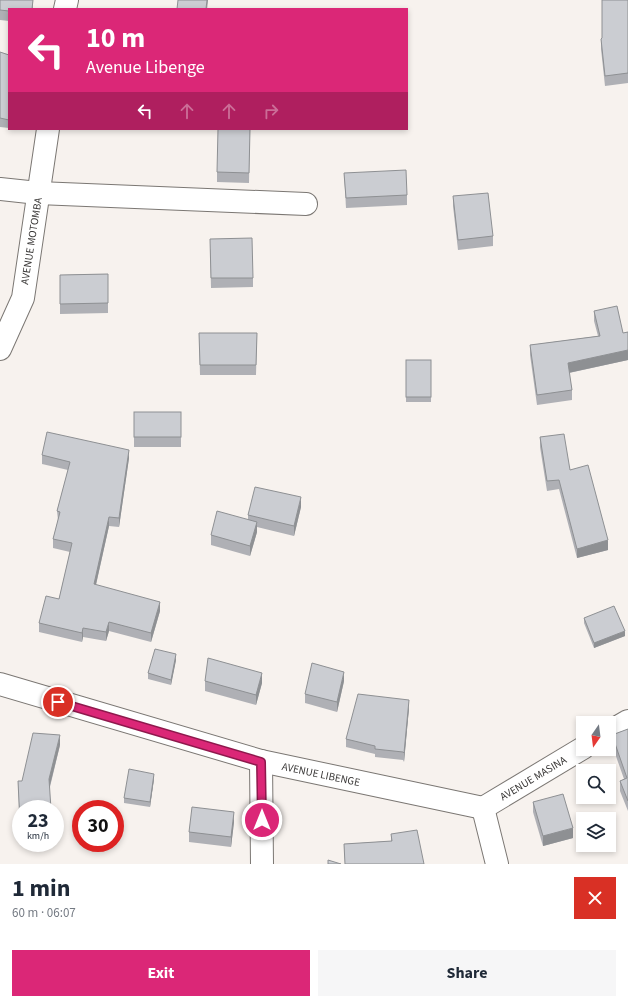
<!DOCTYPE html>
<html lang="en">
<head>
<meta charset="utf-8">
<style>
	:root { --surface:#fff; --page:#f6f6f7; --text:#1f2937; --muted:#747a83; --accent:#db2777 }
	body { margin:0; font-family:"Source Sans 3",sans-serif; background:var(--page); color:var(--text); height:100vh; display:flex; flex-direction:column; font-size:15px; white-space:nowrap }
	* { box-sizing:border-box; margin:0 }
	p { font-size:13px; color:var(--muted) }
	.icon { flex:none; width:22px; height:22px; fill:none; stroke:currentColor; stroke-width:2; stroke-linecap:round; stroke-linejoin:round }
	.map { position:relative; height:864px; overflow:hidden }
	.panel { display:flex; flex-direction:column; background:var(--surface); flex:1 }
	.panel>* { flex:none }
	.guide { position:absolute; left:8px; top:8px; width:400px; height:122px; border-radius:0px; box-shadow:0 2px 6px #0003; background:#db2777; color:#fff; overflow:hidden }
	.needle { width:26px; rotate:194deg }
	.controls { position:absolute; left:576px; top:716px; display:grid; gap:8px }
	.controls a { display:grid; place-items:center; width:40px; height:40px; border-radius:0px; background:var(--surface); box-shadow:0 2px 6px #0003; font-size:20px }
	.speed { position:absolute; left:12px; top:800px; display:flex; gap:8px; font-size:20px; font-weight:700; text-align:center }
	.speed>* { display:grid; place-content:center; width:52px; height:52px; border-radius:50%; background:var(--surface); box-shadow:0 2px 6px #0003; line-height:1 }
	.speed small { font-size:10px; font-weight:400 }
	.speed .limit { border:6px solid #d22; background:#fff; color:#111 }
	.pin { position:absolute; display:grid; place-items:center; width:34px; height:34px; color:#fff; margin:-17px; border:2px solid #fff; border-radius:50%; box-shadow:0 1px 4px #0007 }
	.me { position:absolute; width:44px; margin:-22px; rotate:0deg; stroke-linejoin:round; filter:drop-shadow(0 0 3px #0008) }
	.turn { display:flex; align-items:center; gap:14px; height:84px; padding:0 12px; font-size:18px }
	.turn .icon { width:52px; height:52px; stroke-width:2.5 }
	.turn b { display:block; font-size:28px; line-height:34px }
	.lanes { display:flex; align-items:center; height:38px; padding:0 12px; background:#0003; justify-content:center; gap:20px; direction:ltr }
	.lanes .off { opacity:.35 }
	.round { display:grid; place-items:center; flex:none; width:42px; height:42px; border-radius:0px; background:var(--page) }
	.headline { display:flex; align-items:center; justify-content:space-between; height:68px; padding:0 12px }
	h1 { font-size:24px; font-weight:700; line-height:30px }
	.action { display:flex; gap:8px; margin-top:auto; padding:8px 12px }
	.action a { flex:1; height:46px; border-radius:0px; background:var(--accent); color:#fff; font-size:16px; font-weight:700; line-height:46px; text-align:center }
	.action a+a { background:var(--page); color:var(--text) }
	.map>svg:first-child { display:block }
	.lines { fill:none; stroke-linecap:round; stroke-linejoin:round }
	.minor-casing { stroke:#7b7773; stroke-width:24 }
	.minor { stroke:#fff; stroke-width:22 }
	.wall { fill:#afb0b5 }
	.shaded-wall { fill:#8e9093 }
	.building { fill:#cbcdd2; stroke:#8e9093 }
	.route-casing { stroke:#8e194d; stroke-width:10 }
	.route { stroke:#db2777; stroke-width:7 }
	.labels { text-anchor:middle; stroke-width:4; stroke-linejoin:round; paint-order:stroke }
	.street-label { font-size:11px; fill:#3b3938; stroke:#fff }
</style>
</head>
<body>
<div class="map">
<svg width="628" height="864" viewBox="0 0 628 864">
	<rect width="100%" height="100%" fill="#f7f2ee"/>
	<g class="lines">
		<!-- minor casing -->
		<g class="minor-casing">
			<g id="minor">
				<path d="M65,9L67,0"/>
				<path d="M0,189L38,193L306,204"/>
				<path d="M0,349L23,298L48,129"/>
				<path d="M0,684L261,761L483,808"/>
				<path d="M609,732L628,721"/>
				<path d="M261,761L262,864"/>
				<path d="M483,808L583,748"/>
				<path d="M483,808L497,864"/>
			</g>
		</g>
		<!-- minor -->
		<use href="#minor" class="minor"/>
	</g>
	<!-- wall -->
	<g class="wall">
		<path d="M0,0H33V9H9V21L0,20Z"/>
		<path d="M628,0V83L605,86L601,49V39L602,38Z"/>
		<path d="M0,52L9,55V128L0,127Z"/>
		<path d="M14,129H23V130Z"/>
		<path d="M250,129L249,183L217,182V172Z"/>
		<path d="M344,173L407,195V205L346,208Z"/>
		<path d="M453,196L493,236V246L458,250L453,206Z"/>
		<path d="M210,249L253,278V287L211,288Z"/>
		<path d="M108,274V313L60,314V275Z"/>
		<path d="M594,311L623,333L628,332V360L569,373L572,390V400L537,405L530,355V345L598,336L594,321Z"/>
		<path d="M199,333H257L256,375H200Z"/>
		<rect x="406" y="360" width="25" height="42"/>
		<rect x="134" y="412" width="47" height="35"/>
		<path d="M540,437L570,470L608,550L577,558L559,489L547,491L540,447Z"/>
		<path d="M42,455L129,458L119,527L109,526L96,585L160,611L151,642L109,631L106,641L83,637L82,642L39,632V623L59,599L70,552L53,548V539L58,520L57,511L68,470L42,464Z"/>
		<path d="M301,507L294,536L257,527V532L250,556L211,545V535L248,520V515Z"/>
		<path d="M584,618L625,636L594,648L584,623Z"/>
		<path d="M176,660L171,685L148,679V673Z"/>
		<path d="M205,681L262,683L256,705L205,691Z"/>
		<path d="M344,681L337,712L305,703V694Z"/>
		<path d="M409,708L404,762L403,760L375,757V754L346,747V739Z"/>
		<path d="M628,729V811L620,791V781L624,779L612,745V735Z"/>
		<path d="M60,745L50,787L21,809V833H20L18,781H22Z"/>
		<path d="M154,779L150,807L124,803V798Z"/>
		<path d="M533,802L573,838L543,846L533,812Z"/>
		<path d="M234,822L231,847L189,842V832Z"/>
		<path d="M391,834L424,864H345L344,844L391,841Z"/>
	</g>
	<!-- shaded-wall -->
	<g class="shaded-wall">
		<path d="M207,0H208L207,9H206Z"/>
		<path d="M628,350V360L568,373V363Z"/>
		<path d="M129,450V458L119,527V518Z"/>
		<path d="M301,497V507L294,536V526Z"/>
		<path d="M109,517V526L94,593V584Z"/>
		<path d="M257,522V532L250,556V546Z"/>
		<path d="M608,540V550L577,558V549Z"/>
		<path d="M160,602V611L151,642V633Z"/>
		<path d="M109,622V631L106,641V632Z"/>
		<path d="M83,628V637L82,642V633Z"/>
		<path d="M625,631V636L594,648V643Z"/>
		<path d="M176,654V660L171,685V680Z"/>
		<path d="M344,672V681L337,712V702Z"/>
		<path d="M262,673V683L256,705V695Z"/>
		<path d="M409,700V708L404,762V753Z"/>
		<path d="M60,735V745L49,789V779Z"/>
		<path d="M154,774V779L150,807V802Z"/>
		<path d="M234,812V822L231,847V837Z"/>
		<path d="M573,828V838L543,846V836Z"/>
	</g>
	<!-- building -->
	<g class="building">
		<path d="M0,0H33L32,9H9V11L0,10Z"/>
		<path d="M178,0H207L206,9H177Z"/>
		<path d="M602,0H628V73L605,76L601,39L602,38Z"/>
		<path d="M0,52L9,55V120L0,118Z"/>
		<path d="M218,129H250L249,173L217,172Z"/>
		<path d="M406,170L407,195L346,198L344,173Z"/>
		<path d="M488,193L493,236L458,240L453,196Z"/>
		<path d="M252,238L253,278H211L210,239Z"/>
		<path d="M108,274V303L60,304V275Z"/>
		<path d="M617,306L623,333L628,332V350L568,363L572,390L537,395L530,345L600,336L594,311Z"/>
		<path d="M199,333H257L256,365H200Z"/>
		<rect x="406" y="360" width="25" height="37"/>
		<rect x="134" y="412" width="47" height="25"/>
		<path d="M47,432L129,450L119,518L109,517L94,584L160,602L151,633L109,622L106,632L83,628L82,633L39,623L46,596L59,599L72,543L53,539L60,512L57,511L70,462L42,455Z"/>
		<path d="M564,434L570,470L588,465L608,540L577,549L559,480L547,481L540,437Z"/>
		<path d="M255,487L301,497L294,526L248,515Z"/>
		<path d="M217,511L257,522L250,546L211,535Z"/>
		<path d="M614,606L625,631L594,643L584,618Z"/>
		<path d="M155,649L176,654L171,680L148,673Z"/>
		<path d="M208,658L262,673L256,695L205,681Z"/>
		<path d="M312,663L344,672L337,702L305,694Z"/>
		<path d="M358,694L409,700L404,753L403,752L375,749V746L346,739Z"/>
		<path d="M628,729V801L620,781L627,778L612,735Z"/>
		<path d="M33,733L60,735L49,779L51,809H21V823H20L18,781H22Z"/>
		<path d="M129,769L154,774L150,802L124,798Z"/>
		<path d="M563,794L573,828L543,836L533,802Z"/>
		<path d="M192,807L234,812L231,837L189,832Z"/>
		<path d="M417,830L424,864H345L344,844L392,841L391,834Z"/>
		<path d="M328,860L341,864H328Z"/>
	</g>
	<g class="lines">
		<!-- route casing -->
		<g class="route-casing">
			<path id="route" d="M58,702L261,762L262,820"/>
		</g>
		<!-- route -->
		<use href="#route" class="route"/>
	</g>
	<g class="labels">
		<!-- street labels -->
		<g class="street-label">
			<text transform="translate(31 241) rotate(-81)" y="4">AVENUE MOTOMBA</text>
			<text transform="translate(321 774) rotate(12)" y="4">AVENUE LIBENGE</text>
			<text transform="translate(533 778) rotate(-31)" y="4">AVENUE MASINA</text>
		</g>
	</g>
</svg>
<div class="controls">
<a><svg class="needle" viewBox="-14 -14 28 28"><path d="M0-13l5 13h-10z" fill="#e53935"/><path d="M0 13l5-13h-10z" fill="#747a83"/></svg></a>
<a><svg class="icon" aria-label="search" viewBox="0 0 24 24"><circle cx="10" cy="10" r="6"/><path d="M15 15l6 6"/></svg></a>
<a><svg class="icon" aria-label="layers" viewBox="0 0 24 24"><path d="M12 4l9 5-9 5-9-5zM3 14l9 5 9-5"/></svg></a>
</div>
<div class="speed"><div>23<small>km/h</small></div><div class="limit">30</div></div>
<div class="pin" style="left:58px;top:702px;background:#d93025"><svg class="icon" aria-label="arrive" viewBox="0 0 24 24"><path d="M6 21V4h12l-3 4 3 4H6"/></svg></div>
<svg class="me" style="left:262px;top:820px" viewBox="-20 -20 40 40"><circle r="17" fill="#db2777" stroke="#fff" stroke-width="3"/><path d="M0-11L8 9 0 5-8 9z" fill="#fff"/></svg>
<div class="guide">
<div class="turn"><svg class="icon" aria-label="left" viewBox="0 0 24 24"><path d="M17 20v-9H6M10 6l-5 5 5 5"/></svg><div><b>10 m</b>Avenue Libenge</div></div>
<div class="lanes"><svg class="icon" aria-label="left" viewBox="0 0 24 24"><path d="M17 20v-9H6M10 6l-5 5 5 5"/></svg><svg class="icon off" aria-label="ahead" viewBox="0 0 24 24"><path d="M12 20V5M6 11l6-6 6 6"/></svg><svg class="icon off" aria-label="ahead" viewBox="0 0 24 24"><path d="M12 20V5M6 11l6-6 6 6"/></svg><svg class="icon off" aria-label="right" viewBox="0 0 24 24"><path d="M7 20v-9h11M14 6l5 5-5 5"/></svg></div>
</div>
</div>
<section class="panel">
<div class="headline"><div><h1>1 min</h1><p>60 m · 06:07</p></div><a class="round" style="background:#d93025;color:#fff"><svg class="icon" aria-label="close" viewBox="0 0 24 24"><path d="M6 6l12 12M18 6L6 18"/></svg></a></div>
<div class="action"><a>Exit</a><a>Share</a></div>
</section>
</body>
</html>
